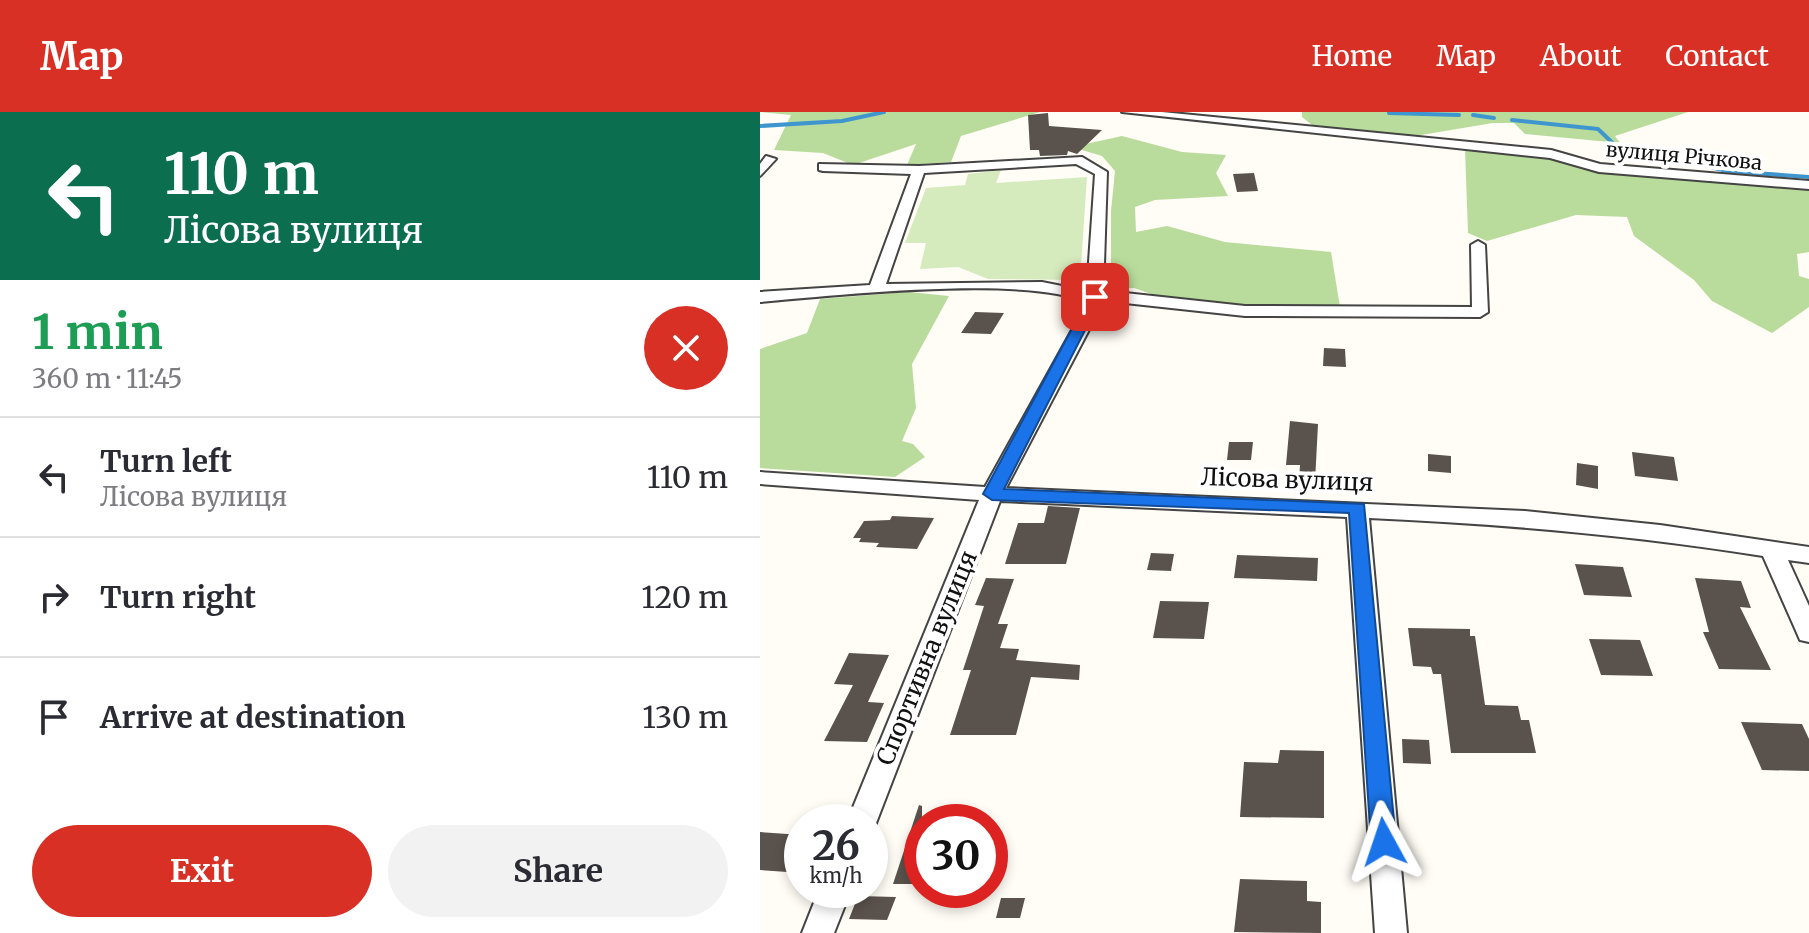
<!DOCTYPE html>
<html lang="en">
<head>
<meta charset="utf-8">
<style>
	:root { --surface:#fff; --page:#f2f2f3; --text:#2b2b33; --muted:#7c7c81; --line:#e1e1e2; --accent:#d93025 }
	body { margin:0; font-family:Merriweather,serif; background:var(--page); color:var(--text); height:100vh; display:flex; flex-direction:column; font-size:30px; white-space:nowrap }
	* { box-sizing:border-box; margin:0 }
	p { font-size:26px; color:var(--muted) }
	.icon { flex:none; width:44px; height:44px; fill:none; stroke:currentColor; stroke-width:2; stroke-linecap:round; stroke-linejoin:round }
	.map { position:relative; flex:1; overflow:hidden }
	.side { display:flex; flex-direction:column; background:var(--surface); width:760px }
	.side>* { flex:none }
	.banner { background:#0b6e4f; color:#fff; overflow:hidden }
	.speed { position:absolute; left:24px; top:692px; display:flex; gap:16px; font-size:40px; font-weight:700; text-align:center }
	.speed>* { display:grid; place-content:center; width:104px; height:104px; border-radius:50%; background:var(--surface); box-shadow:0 4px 12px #0003; line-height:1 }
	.speed small { font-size:20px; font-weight:400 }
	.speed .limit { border:12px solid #d22; background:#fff; color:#111 }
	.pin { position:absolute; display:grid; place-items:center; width:68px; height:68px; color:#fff; margin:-34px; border-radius:16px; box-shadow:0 4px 12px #0006 }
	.me { position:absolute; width:88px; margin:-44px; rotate:355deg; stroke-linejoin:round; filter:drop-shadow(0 0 6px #0008) }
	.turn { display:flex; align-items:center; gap:28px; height:168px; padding:0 32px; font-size:36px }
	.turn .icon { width:104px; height:104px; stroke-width:2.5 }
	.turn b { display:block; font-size:56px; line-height:68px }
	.round { display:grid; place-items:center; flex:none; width:84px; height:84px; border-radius:42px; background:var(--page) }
	.overview { display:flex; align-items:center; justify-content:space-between; height:136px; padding:0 32px }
	h1 { font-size:48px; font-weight:700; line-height:60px; color:#1e9e55 }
	.button { display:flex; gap:16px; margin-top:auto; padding:16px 32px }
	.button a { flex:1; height:92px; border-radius:48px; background:var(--accent); color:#fff; font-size:32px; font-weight:700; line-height:92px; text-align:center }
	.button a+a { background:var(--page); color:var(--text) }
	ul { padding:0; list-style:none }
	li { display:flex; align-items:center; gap:24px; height:120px; padding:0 32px; border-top:2px solid var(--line) }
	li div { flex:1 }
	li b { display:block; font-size:30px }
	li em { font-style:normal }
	header { display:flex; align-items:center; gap:48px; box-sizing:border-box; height:112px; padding:0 40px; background:var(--accent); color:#fff }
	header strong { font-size:38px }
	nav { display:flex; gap:44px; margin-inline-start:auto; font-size:28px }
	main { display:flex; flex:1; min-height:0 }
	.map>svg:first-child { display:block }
	.green { fill:#d5ebbd }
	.forest { fill:#b9dc9c }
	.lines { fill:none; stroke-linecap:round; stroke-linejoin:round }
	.stream { stroke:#3f96cf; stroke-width:4 }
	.building { fill:#5a524d }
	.minor-casing { stroke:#444; stroke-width:4 }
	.minor { fill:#fff; fill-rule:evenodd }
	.route { fill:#1a73e8; stroke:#114b97; stroke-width:2 }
	.labels { text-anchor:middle; stroke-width:8; stroke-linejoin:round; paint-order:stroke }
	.far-street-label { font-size:20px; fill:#111; stroke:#fff }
	.street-label { font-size:24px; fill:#111; stroke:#fff }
</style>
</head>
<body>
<header>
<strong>Map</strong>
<nav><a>Home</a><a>Map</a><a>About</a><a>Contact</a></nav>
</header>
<main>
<section class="side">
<div class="banner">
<div class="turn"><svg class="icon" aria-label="left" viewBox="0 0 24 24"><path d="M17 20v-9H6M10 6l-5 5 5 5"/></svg><div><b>110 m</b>Лісова вулиця</div></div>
</div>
<div class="overview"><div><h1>1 min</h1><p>360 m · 11:45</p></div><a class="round" style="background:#d93025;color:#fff"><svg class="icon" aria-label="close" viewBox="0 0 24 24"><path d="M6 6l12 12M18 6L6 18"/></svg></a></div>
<ul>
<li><svg class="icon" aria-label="left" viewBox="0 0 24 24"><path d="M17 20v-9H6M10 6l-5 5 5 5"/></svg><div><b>Turn left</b><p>Лісова вулиця</p></div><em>110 m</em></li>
<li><svg class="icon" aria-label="right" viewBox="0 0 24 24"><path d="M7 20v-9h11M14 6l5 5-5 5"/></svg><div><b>Turn right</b></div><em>120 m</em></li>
<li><svg class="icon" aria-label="arrive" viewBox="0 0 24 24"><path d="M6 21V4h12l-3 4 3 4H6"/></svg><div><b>Arrive at destination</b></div><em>130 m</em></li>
</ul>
<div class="button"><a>Exit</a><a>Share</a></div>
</section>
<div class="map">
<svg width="1049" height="821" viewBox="0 0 1049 821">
	<rect width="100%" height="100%" fill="#fffdf5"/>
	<!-- green -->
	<path class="green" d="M241,58L236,71L327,65L320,168L228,167L198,155L160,157L166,131H145L166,76L205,73L208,62Z"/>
	<!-- forest -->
	<g class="forest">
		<path d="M0,0H280L201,24L191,50L147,53L156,32L93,53L63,41L14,38L31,3Z"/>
		<path d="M542,0H928L855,24L860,31L765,22L754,11H733L655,24L552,13L542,5Z"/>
		<path d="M362,24L422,40L466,43L456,61L468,84L395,88L375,95L376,120L407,114L465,130L571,140L580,195L511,199L397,184L374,176H351V99L355,59L342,44L312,35Z"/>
		<path d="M705,37L777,44L834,57L1049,76V140L1037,142L1039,164L1049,167V195L1012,221L952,189L934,168L874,124L867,105L816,103L727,129L708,121Z"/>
		<path d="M149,180L189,184L152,252L156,296L142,329L153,332L165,345L135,365L0,356V237L47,221L60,187Z"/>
	</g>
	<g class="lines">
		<!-- stream -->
		<g class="stream">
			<path d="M629,1L699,3"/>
			<path d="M713,3L734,6"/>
			<path d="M752,8L838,17L862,40"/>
			<path d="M0,14L82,9L124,0"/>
			<path d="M925,49L967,59L1049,65"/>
		</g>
	</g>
	<!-- building -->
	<g class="building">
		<path d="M288,1L289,14L342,18L317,42L308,39L307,43L280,44L279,38H270L268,3Z"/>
		<path d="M494,61L498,79L477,80L473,62Z"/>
		<path d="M215,200L244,201L231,222L201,221Z"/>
		<path d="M564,236L585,237L586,255L563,254Z"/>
		<path d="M530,309L558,312L555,370H539L540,353H526Z"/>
		<path d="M469,330H493L491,348H467Z"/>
		<path d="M872,340L914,345L918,369L875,364Z"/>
		<path d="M668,342L691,344V361L668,359Z"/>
		<path d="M817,351L838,354V377L816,373Z"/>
		<path d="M288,394L320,396L306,452H245L258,411H284Z"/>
		<path d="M132,404L174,406L157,437L116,435L119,431L99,430L101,426H93L104,409L130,408Z"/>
		<path d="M391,441L414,442L411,459L387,458Z"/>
		<path d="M477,443L558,446L557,469L474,466Z"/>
		<path d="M815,452L863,455L872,485L824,483Z"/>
		<path d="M226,466L254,467L238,512H248L240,536L259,537L256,548L320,553L319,568L271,565L256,623H190L211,558H203L224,494L215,493Z"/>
		<path d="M935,466L981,469L991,496L980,495L1011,558L959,557L943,520H949Z"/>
		<path d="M400,489L449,490L444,527L393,526Z"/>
		<path d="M648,516L710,517V524H715L725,593L758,594L761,608H769L776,641H691L681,562H673L671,555L653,554Z"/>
		<path d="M829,527L880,528L893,564L841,563Z"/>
		<path d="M89,541L129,543L108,590L124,591L107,630L64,629L93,573L74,572Z"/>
		<path d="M981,610L1042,612L1049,627V659L1002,658Z"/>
		<path d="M642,627L669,628L671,652L643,651Z"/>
		<path d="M520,638L564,639V706L480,705L484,650L518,651Z"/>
		<path d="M159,693L162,694V772H133Z"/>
		<path d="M0,720L42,723V761L0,758Z"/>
		<path d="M480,767L547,769V789L561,790V821L474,820Z"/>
		<path d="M98,784L136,785L127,808L89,807Z"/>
		<path d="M241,786H265L260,806H236Z"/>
	</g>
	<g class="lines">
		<!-- minor casing -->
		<g class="minor-casing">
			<g id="minor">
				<path d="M362,0H402L791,38L840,52L1049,69V77L839,60L790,46Z"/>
				<path d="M6,44L16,47L0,64V52Z"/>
				<path d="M322,45L347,60L343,183L365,181L485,194L712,195L711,133L718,129L725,133L728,200L720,205L485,204L365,191L342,193L246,376L765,399L900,413L1049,435V451L1028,448L1049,494V530L1040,528L1037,521L1003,444C872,423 742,412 609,406L647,821H615L587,405L240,389L113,719L110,720V710H87L219,388L0,372V360L225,375L327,191C270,162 70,184 0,190V180L110,173L151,62L63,59L59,58V52L159,54ZM316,52L335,62L327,179L282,170L126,172L164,61Z"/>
				<path d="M59,778H91L74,821H42Z"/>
			</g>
		</g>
		<!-- minor -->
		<use href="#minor" class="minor"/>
	</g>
	<!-- route -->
	<path class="route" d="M335,181L342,185L244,377L604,392L636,730L633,738L624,742L615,738L611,730L589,401L232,388L223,382L329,185Z"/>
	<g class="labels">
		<!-- far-street labels -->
		<g class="far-street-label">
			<text transform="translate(924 44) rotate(5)" y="7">вулиця Річкова</text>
		</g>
		<!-- street labels -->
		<g class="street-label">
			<text transform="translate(527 368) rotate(2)" y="8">Лісова вулиця</text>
			<text transform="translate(167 546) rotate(-68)" y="8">Спортивна вулиця</text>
		</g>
	</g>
</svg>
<div class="speed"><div>26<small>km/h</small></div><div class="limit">30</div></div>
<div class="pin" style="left:335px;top:185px;background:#d93025"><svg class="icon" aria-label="arrive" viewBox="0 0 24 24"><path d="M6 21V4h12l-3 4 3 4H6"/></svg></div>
<svg class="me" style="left:624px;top:730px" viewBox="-20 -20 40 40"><path d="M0-17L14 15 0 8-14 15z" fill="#1a73e8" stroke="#fff" stroke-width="4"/></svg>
</div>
</main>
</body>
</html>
